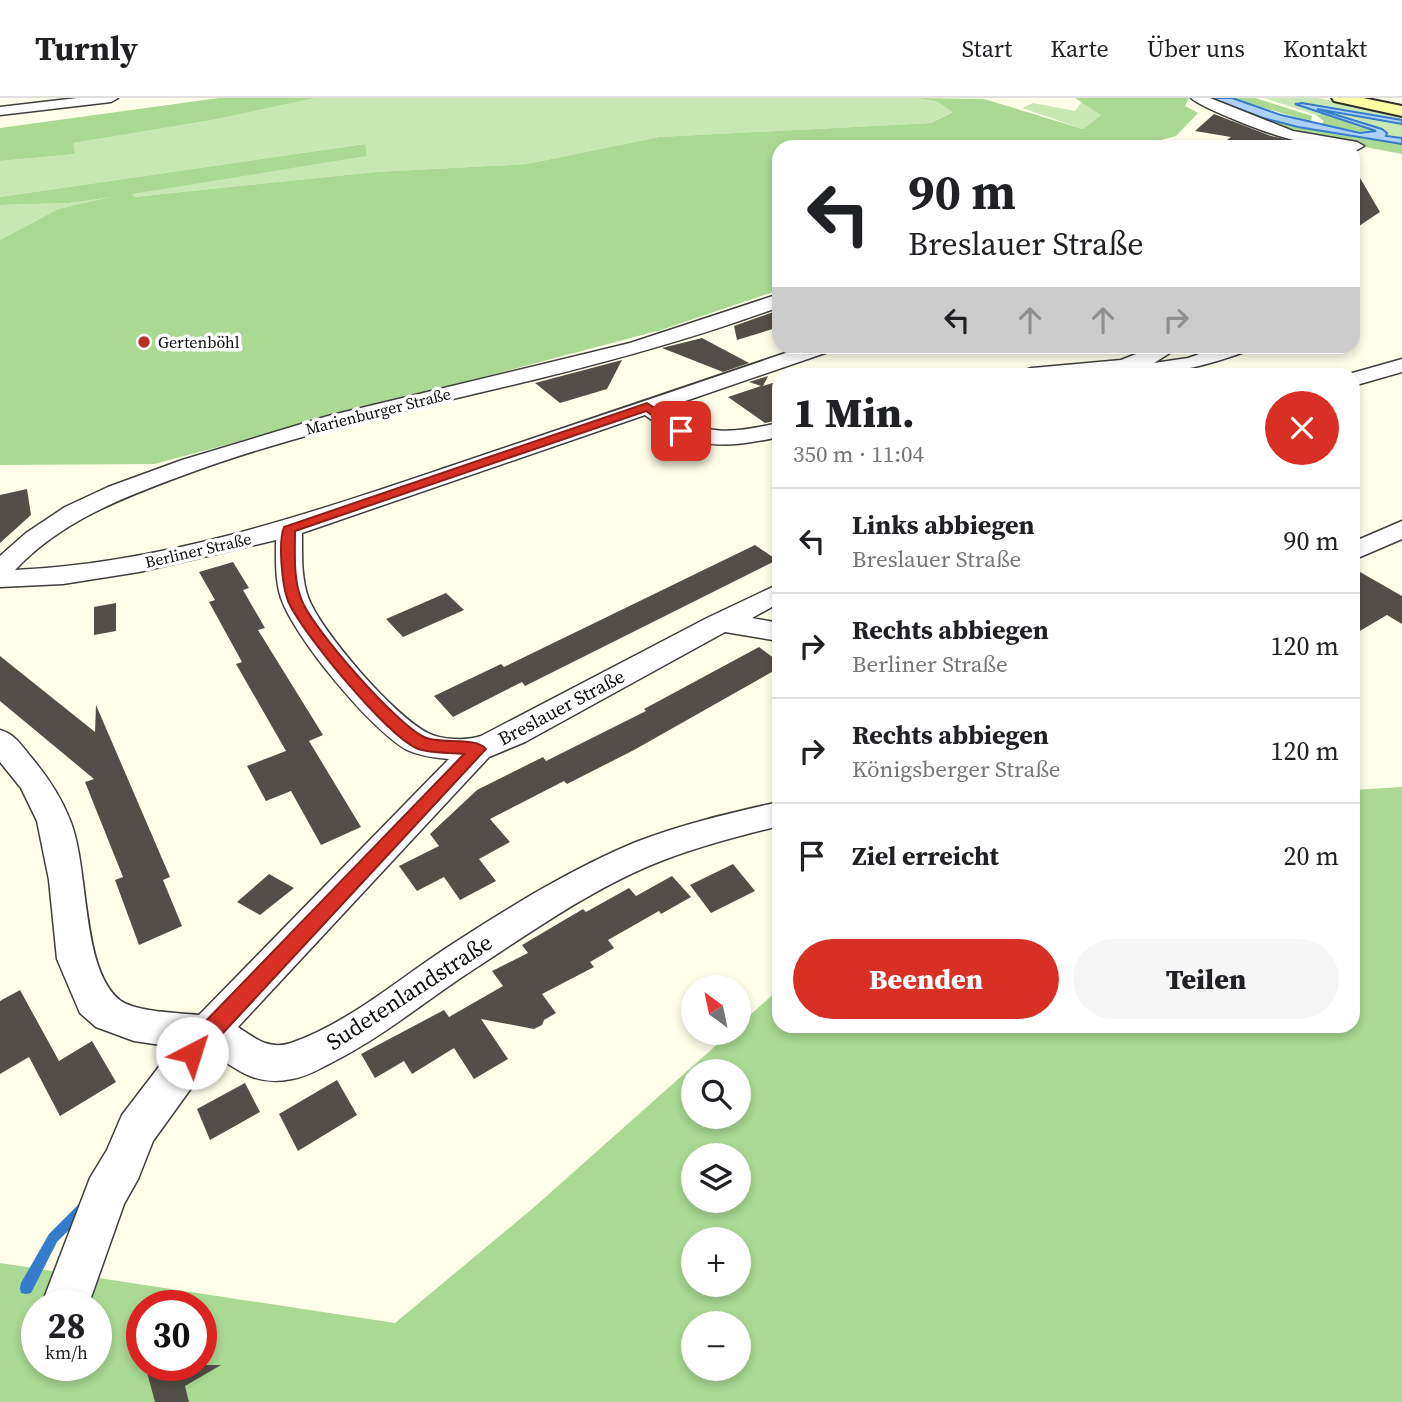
<!DOCTYPE html>
<html lang="de">
<head>
<meta charset="utf-8">
<style>
	:root { --surface:#fff; --page:#f6f6f6; --text:#202124; --muted:#757577; --line:#e0e0e0; --accent:#d93025 }
	body { margin:0; font-family:"Source Serif 4",serif; background:var(--page); color:var(--text); height:100vh; display:flex; flex-direction:column; font-size:26px; white-space:nowrap }
	* { box-sizing:border-box; margin:0 }
	p { font-size:23px; color:var(--muted) }
	.icon { flex:none; width:38px; height:38px; fill:none; stroke:currentColor; stroke-width:2; stroke-linecap:round; stroke-linejoin:round }
	.map { position:relative; flex:1; overflow:hidden }
	.side { position:absolute; left:772px; top:270px; width:588px; height:665px; display:flex; flex-direction:column; background:var(--surface); border-radius:21px; box-shadow:0 4px 10px #0003 }
	.side>* { flex:none }
	.hud { position:absolute; left:772px; top:42px; width:588px; height:214px; border-radius:21px; box-shadow:0 4px 10px #0003; background:#fff; color:var(--text); overflow:hidden }
	.needle { width:46px; rotate:327deg }
	.controls { position:absolute; left:681px; top:877px; display:grid; gap:14px }
	.controls a { display:grid; place-items:center; width:70px; height:70px; border-radius:50%; background:var(--surface); box-shadow:0 4px 10px #0003; font-size:35px }
	.speed { position:absolute; left:21px; top:1192px; display:flex; gap:14px; font-size:35px; font-weight:700; text-align:center }
	.speed>* { display:grid; place-content:center; width:91px; height:91px; border-radius:50%; background:var(--surface); box-shadow:0 4px 10px #0003; line-height:1 }
	.speed small { font-size:18px; font-weight:400 }
	.speed .limit { border:10px solid #d22; background:#fff; color:#111 }
	.pin { position:absolute; display:grid; place-items:center; width:60px; height:60px; color:#fff; margin:-30px; border-radius:14px; box-shadow:0 4px 10px #0006 }
	.me { position:absolute; width:77px; margin:-38px; rotate:40deg; stroke-linejoin:round; filter:drop-shadow(0 0 5px #0008) }
	.turn { display:flex; align-items:center; gap:24px; height:147px; padding:0 21px; font-size:32px }
	.turn .icon { width:91px; height:91px; stroke-width:2.5 }
	.turn b { display:block; font-size:49px; line-height:60px }
	.lanes { display:flex; align-items:center; height:66px; padding:0 21px; background:#0003; justify-content:center; gap:35px; direction:ltr }
	.lanes .off { opacity:.35 }
	.round { display:grid; place-items:center; flex:none; width:74px; height:74px; border-radius:37px; background:var(--page) }
	.headline { display:flex; align-items:center; justify-content:space-between; height:119px; padding:0 21px }
	h1 { font-size:42px; font-weight:800; line-height:52px }
	.cta { display:flex; gap:14px; margin-top:auto; padding:14px 21px }
	.cta a { flex:1; height:80px; border-radius:42px; background:var(--accent); color:#fff; font-size:28px; font-weight:800; line-height:80px; text-align:center }
	.cta a+a { background:var(--page); color:var(--text) }
	ul { padding:0; list-style:none }
	li { display:flex; align-items:center; gap:21px; height:105px; padding:0 21px; border-top:2px solid var(--line) }
	li div { flex:1 }
	li b { display:block; font-size:26px }
	li em { font-style:normal }
	header { display:flex; align-items:center; gap:42px; box-sizing:border-box; height:98px; padding:0 35px; background:var(--surface); border-bottom:2px solid var(--line) }
	header strong { font-size:33px }
	nav { display:flex; gap:38px; margin-inline-start:auto; font-size:24px }
	.map>svg:first-child { display:block }
	.green { fill:#c8e8b3 }
	.forest { fill:#a9d993; fill-rule:evenodd }
	.water { fill:#aed1f6; stroke:#357ccd; stroke-width:2 }
	.lines { fill:none; stroke-linecap:round; stroke-linejoin:round }
	.stream { fill:#357ccd; fill-rule:evenodd }
	.building { fill:#534e47 }
	.minor-casing { stroke:#3e3e3e; stroke-width:3 }
	.secondary-casing { stroke:#2d2d2d; stroke-width:4 }
	.minor { fill:#fff; fill-rule:evenodd }
	.secondary { fill:#fdffa4; fill-rule:evenodd }
	.route { fill:#d93025; stroke:#8d1f18; stroke-width:2 }
	.poi-dot { fill:#ba3124; stroke:#fff; stroke-width:2.5 }
	.labels { text-anchor:middle; stroke-width:7; stroke-linejoin:round; paint-order:stroke }
	.far-poi-label { font-size:16px; fill:#0b0b0b; stroke:#fff; text-anchor:start }
	.far-street-label { font-size:16px; fill:#0b0b0b; stroke:#fff }
	.street-label { font-size:19px; fill:#0b0b0b; stroke:#fff }
	.near-street-label { font-size:23px; fill:#0b0b0b; stroke:#fff }
</style>
</head>
<body>
<header>
<strong>Turnly</strong>
<nav><a>Start</a><a>Karte</a><a>Über uns</a><a>Kontakt</a></nav>
</header>
<div class="map">
<svg width="1402" height="1304" viewBox="0 0 1402 1304">
	<rect width="100%" height="100%" fill="#fffee9"/>
	<!-- green -->
	<g class="green">
		<path d="M316,0H918L938,4L954,13L931,25L659,39L527,66L375,74L133,99L132,95L366,58L364,46L0,99V63L75,56L72,45L212,22Z"/>
		<path d="M1264,0H1318L1402,16V22L1297,4L1298,8L1322,16L1316,17Z"/>
		<path d="M1082,3L1101,17L1083,31L1022,10L1033,5L1075,13Z"/>
		<path d="M1322,10L1402,26V40L1386,38L1382,31L1317,12Z"/>
		<path d="M116,98L104,103L58,111L0,142V107L69,105Z"/>
	</g>
	<!-- forest -->
	<g class="forest">
		<path d="M219,0H316L212,22L73,45L75,56L0,63V30Z"/>
		<path d="M918,0L984,1L1083,31L1101,17L1075,0H1189L1185,8L1198,15L1176,38L1135,49H779V192L661,232L154,366L0,367V142L58,111L112,99L69,105L0,107V99L365,46L367,58L132,96L134,99L375,74L527,66L659,39L931,25L953,14L938,4Z"/>
		<path d="M1203,0H1211L1263,20L1298,29L1402,46V56L1292,35Z"/>
		<path d="M1232,0H1255L1312,18L1311,24Z"/>
		<path d="M1322,16L1375,32L1377,34L1360,35L1321,27L1324,23L1316,17Z"/>
		<path d="M1402,689V1304H0V1165L395,1225L532,1111L730,935L738,934L739,927L779,891V928H1353V692ZM693,973H738V1018H693ZM693,1057H738V1102H693ZM693,1141H738V1186H693ZM37,1208H96V1267H37ZM142,1208H201V1267H142ZM693,1225H738V1270H693Z"/>
	</g>
	<!-- water -->
	<path class="water" d="M1211,0H1232L1281,17L1360,35L1376,33L1295,6L1302,5L1402,22V26L1317,11L1382,31L1387,35L1386,38L1402,40V46L1298,29L1263,20Z"/>
	<g class="lines">
		<!-- stream -->
		<path class="stream" d="M83,1104L87,1106L89,1110L87,1114L57,1144L31,1195L26,1196L21,1195L20,1190L21,1185L49,1136L79,1106Z"/>
	</g>
	<!-- building -->
	<g class="building">
		<path d="M1214,16L1271,38L1312,47L1311,49H1217L1231,39L1195,33Z"/>
		<path d="M1353,68L1380,114L1353,132Z"/>
		<path d="M779,212V229L737,242L734,228Z"/>
		<path d="M702,240L749,265L723,274L662,250Z"/>
		<path d="M622,262L607,291L560,305L535,285Z"/>
		<path d="M768,278L763,288L779,283V322L765,325L728,299L761,288L749,284Z"/>
		<path d="M27,391L31,417L0,445V397Z"/>
		<path d="M755,447L777,462L525,588L522,584L453,619L434,598L501,566L504,569Z"/>
		<path d="M233,464L249,490L243,492L265,530L258,532L323,637L309,643L361,729L321,747L291,693L266,703L247,668L286,653L236,566L242,564L209,504L215,502L199,474Z"/>
		<path d="M1353,470L1402,498V526L1387,517L1353,537Z"/>
		<path d="M446,495L464,512L403,539L386,521Z"/>
		<path d="M116,505V533L94,537V509Z"/>
		<path d="M759,549L779,564V570L634,652L567,686L564,683L490,721L510,744L479,761L496,783L460,802L444,779L417,793L399,768L439,748L430,736L477,692L543,659L546,663L646,613L644,611Z"/>
		<path d="M0,558L95,634L96,607L170,779L163,782L182,828L139,847L115,782L123,779L85,684L94,681L0,603Z"/>
		<path d="M733,766L755,793L711,815L690,787Z"/>
		<path d="M269,776L294,790L260,817L237,804Z"/>
		<path d="M672,778L691,799L661,816L659,813L608,842L614,850L590,864L594,869L542,896L556,915L544,922L542,927L534,931L481,921L508,961L474,981L454,950L412,976L404,963L375,980L361,956L444,912L449,919L503,888L492,873L528,855L522,847L583,811L586,814L629,790L636,798Z"/>
		<path d="M20,892L59,963L92,943L116,984L60,1018L29,959L0,976V903Z"/>
		<path d="M337,982L357,1017L298,1053L279,1016Z"/>
		<path d="M245,985L260,1014L210,1042L197,1011Z"/>
		<path d="M145,1267H221L185,1288L189,1304H155Z"/>
	</g>
	<g class="lines">
		<!-- minor casing -->
		<g class="minor-casing">
			<g id="minor">
				<path d="M77,0H118L111,4L0,17V9Z"/>
				<path d="M1191,0H1210L1293,33L1357,44L1364,48L1357,52C1342,46 1313,45 1294,42C1276,39 1203,11 1191,0Z"/>
				<path d="M779,196V209C701,238 622,260 541,280C421,309 300,334 184,377C122,400 61,423 15,472C167,465 308,416 451,368C569,328 687,289 806,248H837L834,252L665,310C706,340 731,335 779,325V339C724,351 692,352 645,317L302,435C302,456 301,479 308,499C320,533 396,620 428,635C441,642 468,643 481,638L707,520L779,486V505L752,520L779,525V543L725,534L525,644L489,659L238,929C256,941 269,952 291,945C351,924 402,878 454,845C511,808 573,770 636,744C682,726 730,715 779,704V728C739,738 700,748 661,763C599,787 538,829 482,866C431,898 385,938 331,965C319,971 306,979 292,981C259,988 241,975 215,957L153,1043L138,1081L124,1106L88,1208H41L90,1080L107,1052L122,1017L174,949L134,943L96,929L80,915L57,861L49,782L37,723L21,690L0,664V632C15,636 21,647 31,659C47,678 61,699 70,722C90,771 80,872 121,903C137,914 179,915 199,917L449,661C436,660 420,658 407,652C371,632 294,539 281,500C275,482 276,461 276,442L139,474L63,486L0,489V458L26,435L65,409L108,389L182,362L328,318L630,245Z"/>
				<path d="M1156,248H1181L1154,265L1188,260L1222,248H1253L1250,252C1211,266 1177,276 1135,276L1133,272L1111,276H1022L1025,272L1032,270L1121,262Z"/>
				<path d="M1402,261V274L1353,288V276H1349Z"/>
				<path d="M1402,423V441L1353,462V444Z"/>
			</g>
		</g>
		<!-- secondary casing -->
		<g class="secondary-casing">
			<path id="secondary" d="M1332,0H1363L1402,8V18L1334,3Z"/>
		</g>
		<!-- minor -->
		<use href="#minor" class="minor"/>
		<!-- secondary -->
		<use href="#secondary" class="secondary"/>
	</g>
	<!-- route -->
	<path class="route" d="M647,305L685,330V335H677L646,313L295,433C295,456 293,482 302,503C314,532 396,626 424,639C439,647 476,638 486,651L199,961L192,964L184,961L182,955L200,929L464,656C450,654 429,656 416,650C385,635 302,535 288,503C282,487 278,444 284,429Z"/>
	<!-- markers -->
	<circle class="poi-dot" cx="144" cy="244" r="7"/>
	<g class="labels">
		<!-- far-poi labels -->
		<g class="far-poi-label">
			<text x="158" y="250">Gertenböhl</text>
		</g>
		<!-- far-street labels -->
		<g class="far-street-label">
			<text transform="translate(378 313) rotate(-14)" y="6">Marienburger Straße</text>
			<text transform="translate(198 452) rotate(-13)" y="6">Berliner Straße</text>
		</g>
		<!-- street labels -->
		<g class="street-label">
			<text transform="translate(561 609) rotate(-28)" y="7">Breslauer Straße</text>
		</g>
		<!-- near-street labels -->
		<g class="near-street-label">
			<text transform="translate(409 894) rotate(-33)" y="8">Sudetenlandstraße</text>
		</g>
	</g>
</svg>
<div class="controls">
<a><svg class="needle" viewBox="-14 -14 28 28"><path d="M0-13l5 13h-10z" fill="#e53935"/><path d="M0 13l5-13h-10z" fill="#757577"/></svg></a>
<a><svg class="icon" aria-label="search" viewBox="0 0 24 24"><circle cx="10" cy="10" r="6"/><path d="M15 15l6 6"/></svg></a>
<a><svg class="icon" aria-label="layers" viewBox="0 0 24 24"><path d="M12 4l9 5-9 5-9-5zM3 14l9 5 9-5"/></svg></a>
<a>+</a>
<a>−</a>
</div>
<div class="speed"><div>28<small>km/h</small></div><div class="limit">30</div></div>
<div class="pin" style="left:681px;top:333px;background:#d93025"><svg class="icon" aria-label="arrive" viewBox="0 0 24 24"><path d="M6 21V4h12l-3 4 3 4H6"/></svg></div>
<svg class="me" style="left:192px;top:955px" viewBox="-20 -20 40 40"><circle r="19" fill="#fff"/><path d="M0-13L10 11 0 6-10 11z" fill="#d93025"/></svg>
<div class="hud">
<div class="turn"><svg class="icon" aria-label="left" viewBox="0 0 24 24"><path d="M17 20v-9H6M10 6l-5 5 5 5"/></svg><div><b>90 m</b>Breslauer Straße</div></div>
<div class="lanes"><svg class="icon" aria-label="left" viewBox="0 0 24 24"><path d="M17 20v-9H6M10 6l-5 5 5 5"/></svg><svg class="icon off" aria-label="ahead" viewBox="0 0 24 24"><path d="M12 20V5M6 11l6-6 6 6"/></svg><svg class="icon off" aria-label="ahead" viewBox="0 0 24 24"><path d="M12 20V5M6 11l6-6 6 6"/></svg><svg class="icon off" aria-label="right" viewBox="0 0 24 24"><path d="M7 20v-9h11M14 6l5 5-5 5"/></svg></div>
</div>
<section class="side">
<div class="headline"><div><h1>1 Min.</h1><p>350 m · 11:04</p></div><a class="round" style="background:#d93025;color:#fff"><svg class="icon" aria-label="close" viewBox="0 0 24 24"><path d="M6 6l12 12M18 6L6 18"/></svg></a></div>
<ul>
<li><svg class="icon" aria-label="left" viewBox="0 0 24 24"><path d="M17 20v-9H6M10 6l-5 5 5 5"/></svg><div><b>Links abbiegen</b><p>Breslauer Straße</p></div><em>90 m</em></li>
<li><svg class="icon" aria-label="right" viewBox="0 0 24 24"><path d="M7 20v-9h11M14 6l5 5-5 5"/></svg><div><b>Rechts abbiegen</b><p>Berliner Straße</p></div><em>120 m</em></li>
<li><svg class="icon" aria-label="right" viewBox="0 0 24 24"><path d="M7 20v-9h11M14 6l5 5-5 5"/></svg><div><b>Rechts abbiegen</b><p>Königsberger Straße</p></div><em>120 m</em></li>
<li><svg class="icon" aria-label="arrive" viewBox="0 0 24 24"><path d="M6 21V4h12l-3 4 3 4H6"/></svg><div><b>Ziel erreicht</b></div><em>20 m</em></li>
</ul>
<div class="cta"><a>Beenden</a><a>Teilen</a></div>
</section>
</div>
</body>
</html>
